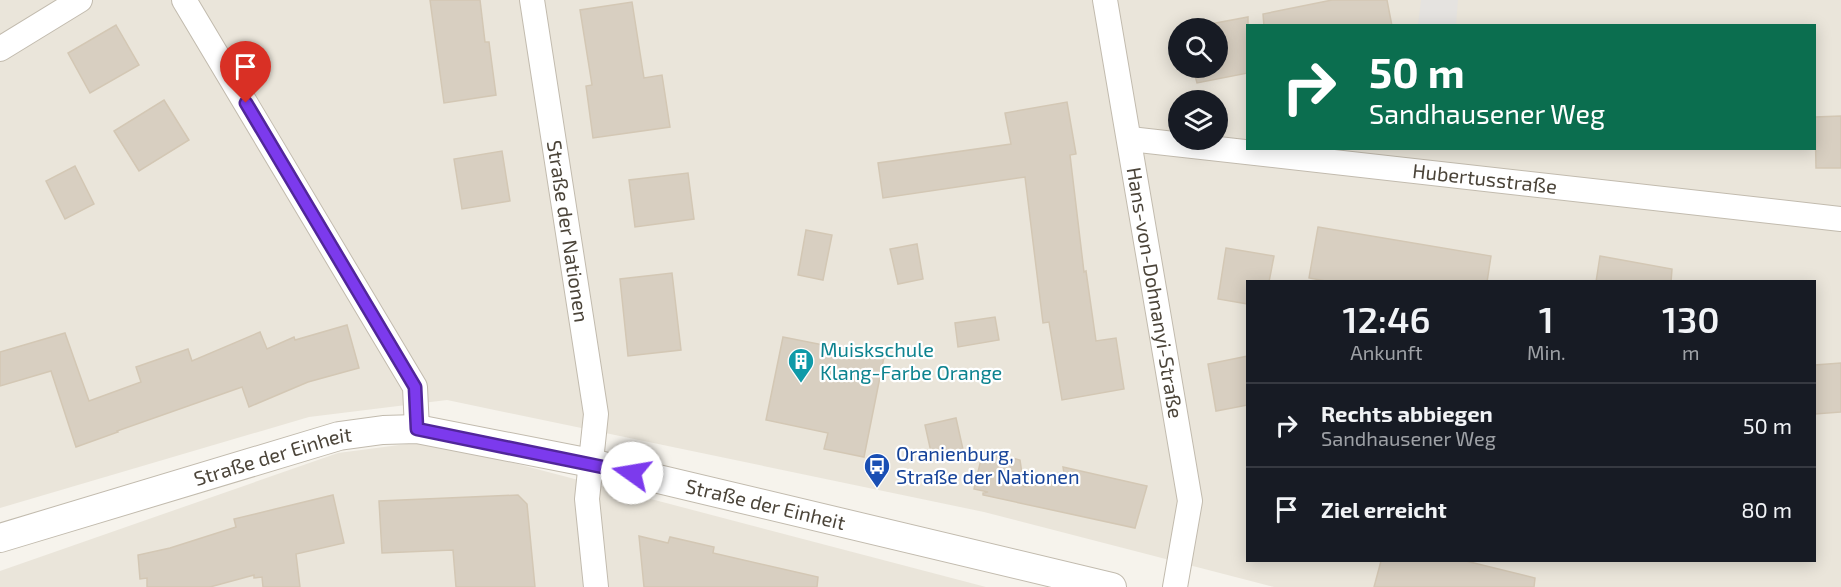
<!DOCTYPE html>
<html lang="de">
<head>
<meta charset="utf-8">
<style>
	:root { --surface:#171b24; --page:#20242c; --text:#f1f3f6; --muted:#9ea1a6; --line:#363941 }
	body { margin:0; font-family:"Exo 2",sans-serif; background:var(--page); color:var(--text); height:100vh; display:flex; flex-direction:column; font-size:22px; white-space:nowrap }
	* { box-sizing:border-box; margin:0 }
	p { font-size:20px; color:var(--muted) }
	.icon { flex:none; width:33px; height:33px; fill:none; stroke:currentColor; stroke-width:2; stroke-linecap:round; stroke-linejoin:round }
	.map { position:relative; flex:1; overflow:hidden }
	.sheet { position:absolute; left:1246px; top:280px; width:570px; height:282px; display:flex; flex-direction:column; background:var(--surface); border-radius:0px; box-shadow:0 3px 15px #0003 }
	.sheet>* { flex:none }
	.top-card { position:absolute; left:1246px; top:24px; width:570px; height:126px; border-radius:0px; box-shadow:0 3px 15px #0003; background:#0b6e4f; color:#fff; overflow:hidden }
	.buttons { position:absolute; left:1168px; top:18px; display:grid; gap:12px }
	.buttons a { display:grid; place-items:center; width:60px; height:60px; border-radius:50%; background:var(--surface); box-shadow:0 3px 15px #0003; font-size:30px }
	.pin { position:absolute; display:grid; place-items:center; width:51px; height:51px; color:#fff; margin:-62px -26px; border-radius:50% 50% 50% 0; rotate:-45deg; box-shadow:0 0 6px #0007 }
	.pin .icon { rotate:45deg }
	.me { position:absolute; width:66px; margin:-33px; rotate:283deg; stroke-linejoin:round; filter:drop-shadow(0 0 4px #0008) }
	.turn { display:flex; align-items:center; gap:21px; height:126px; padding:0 24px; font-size:27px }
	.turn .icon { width:78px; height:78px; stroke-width:2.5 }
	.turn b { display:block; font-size:42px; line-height:51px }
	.eta { display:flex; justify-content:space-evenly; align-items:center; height:102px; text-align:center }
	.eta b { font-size:36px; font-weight:600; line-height:42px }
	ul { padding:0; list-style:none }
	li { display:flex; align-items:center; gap:18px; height:84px; padding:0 24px; border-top:2px solid var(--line) }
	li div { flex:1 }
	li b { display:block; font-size:22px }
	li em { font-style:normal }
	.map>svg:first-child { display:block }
	.residential { fill:#eae5da; fill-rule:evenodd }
	.parking { fill:#e5e3e0 }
	.building { fill:#d8cfc1; stroke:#d3c7b4; stroke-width:1.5 }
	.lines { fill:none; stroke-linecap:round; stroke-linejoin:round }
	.minor-casing { stroke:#c2bbae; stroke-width:26 }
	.tertiary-casing { stroke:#c2bbae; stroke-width:30 }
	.minor { stroke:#fff; stroke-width:24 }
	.tertiary { stroke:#fff; stroke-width:28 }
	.route-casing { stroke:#51269a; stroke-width:15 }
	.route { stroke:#7c3aed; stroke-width:10 }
	.labels { text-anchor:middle; stroke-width:4.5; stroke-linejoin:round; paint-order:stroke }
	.street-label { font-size:20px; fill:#4b4439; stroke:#fff }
	.culture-label { font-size:20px; fill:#0d838f; stroke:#fff; text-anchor:start }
	.transit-label { font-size:20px; fill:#164399; stroke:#fff; text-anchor:start }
</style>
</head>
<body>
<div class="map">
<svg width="1841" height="587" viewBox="0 0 1841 587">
	<rect width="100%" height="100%" fill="#f6f3ec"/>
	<!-- residential -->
	<g class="residential">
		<path d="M0,0H1841V587H1274L984,512L447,400L309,417L0,508ZM1248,26H1815V148H1248ZM1179,28H1218V68H1179ZM1179,100H1218V140H1179ZM1248,282H1815V561H1248Z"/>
		<path d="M430,441L986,587H0V571L338,453Z"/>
	</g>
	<!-- parking -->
	<path class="parking" d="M1421,0H1458L1456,25H1418Z"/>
	<!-- building -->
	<g class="building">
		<path d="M430,0H480L485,42H489L496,95L444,103Z"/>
		<path d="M1332,0H1387L1392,26H1264L1263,14Z"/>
		<path d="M632,2L644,78L662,75L670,127L593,138L586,86L592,85L580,10Z"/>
		<path d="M1248,17V73L1197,83L1193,68H1218V28H1189Z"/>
		<path d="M116,25L139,65L90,93L68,53Z"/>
		<path d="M164,100L189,140L139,171L114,131Z"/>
		<path d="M1067,102L1076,154L1070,155L1084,272L1086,271L1096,341L1116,338L1124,389L1062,400L1049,322L1043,323L1025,177L883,198L878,163L1011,144L1005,113Z"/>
		<path d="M1841,116V168H1816L1815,117Z"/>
		<path d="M502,151L510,201L462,209L454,159Z"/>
		<path d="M75,166L94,204L65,219L46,181Z"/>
		<path d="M688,173L694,219L635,227L629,180Z"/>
		<path d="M1318,227L1491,256L1487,282H1331L1309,278Z"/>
		<path d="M806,230L832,235L823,280L798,275Z"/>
		<path d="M917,244L923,279L898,284L890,249Z"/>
		<path d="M1226,248L1274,256L1269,282H1248V304L1218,299Z"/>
		<path d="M1600,256L1672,269L1671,282H1596Z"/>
		<path d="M672,273L681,350L628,356L620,279Z"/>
		<path d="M995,317L999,340L958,347L955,323Z"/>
		<path d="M347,325L359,368L308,382L249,407L242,387L117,431L118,432L76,447L51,371L0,386V352L65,333L89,401L141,382L136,367L188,349L192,361L260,332L267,349L294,337L295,340Z"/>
		<path d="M783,337L884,357L864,457L824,449L828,433L766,420Z"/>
		<path d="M1248,356V405L1216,411L1208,364Z"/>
		<path d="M1841,363V412L1815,414V365Z"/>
		<path d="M956,418L964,454L933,461L925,425Z"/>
		<path d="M983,451L1020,460L1024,487L1065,480L1063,467L1147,486L1135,528L983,495V493L988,492L974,489Z"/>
		<path d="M333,495L344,543L296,554L300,587H263L262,577L254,578V575L210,587H147V578L140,579L138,555L170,548L236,527L234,519Z"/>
		<path d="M518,495L527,504L535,587H456L453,550L382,553L379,501Z"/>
		<path d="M639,536L668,543L670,537L714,547L713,553L818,577L817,587H644Z"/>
		<path d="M1381,561H1466L1535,578L1534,587H1374Z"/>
	</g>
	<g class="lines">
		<!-- minor casing -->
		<g class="minor-casing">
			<g id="minor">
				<path d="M184,0L415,387L417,429"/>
				<path id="s1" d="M532,0L596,414L587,499L596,587"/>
				<path id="s2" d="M1105,0L1190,501L1175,587"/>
				<path d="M0,49L80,0"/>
				<path id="s3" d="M1130,139L1841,219"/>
			</g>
		</g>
		<!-- tertiary casing -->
		<g class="tertiary-casing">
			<g id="tertiary">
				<path id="s4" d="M0,538L339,436L383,430L417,429L591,463L1112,587"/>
			</g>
		</g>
		<!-- minor -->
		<use href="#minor" class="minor"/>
		<!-- tertiary -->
		<use href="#tertiary" class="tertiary"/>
	</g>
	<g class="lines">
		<!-- route casing -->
		<g class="route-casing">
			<path id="route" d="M246,103L415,387L417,429L632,473"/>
		</g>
		<!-- route -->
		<use href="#route" class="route"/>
	</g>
	<!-- icons -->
	<defs>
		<g id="building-pin" transform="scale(1.35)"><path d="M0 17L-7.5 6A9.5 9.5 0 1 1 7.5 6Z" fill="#0f9aa8" stroke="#fff"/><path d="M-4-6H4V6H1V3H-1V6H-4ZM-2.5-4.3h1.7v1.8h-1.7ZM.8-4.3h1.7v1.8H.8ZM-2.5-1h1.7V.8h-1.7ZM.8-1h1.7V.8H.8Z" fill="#fff"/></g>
		<g id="bus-pin" transform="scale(1.35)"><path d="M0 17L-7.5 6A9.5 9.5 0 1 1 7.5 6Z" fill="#1a4fb4" stroke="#fff"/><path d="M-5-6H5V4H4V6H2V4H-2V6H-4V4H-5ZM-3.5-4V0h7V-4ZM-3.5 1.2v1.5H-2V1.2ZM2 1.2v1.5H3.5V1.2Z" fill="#fff"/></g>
	</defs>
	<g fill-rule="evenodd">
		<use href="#building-pin" x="801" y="361"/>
		<use href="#bus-pin" x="877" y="466"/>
	</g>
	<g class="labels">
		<!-- street labels -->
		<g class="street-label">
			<text dy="7" stroke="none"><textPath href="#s3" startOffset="357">Hubertusstraße</textPath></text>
			<text dy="7" stroke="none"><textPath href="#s1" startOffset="234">Straße der Nationen</textPath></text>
			<text dy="7" stroke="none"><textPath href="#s2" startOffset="297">Hans-von-Dohnanyi-Straße</textPath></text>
			<text dy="7" stroke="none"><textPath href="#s4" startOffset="285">Straße der Einheit</textPath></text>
			<text dy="7" stroke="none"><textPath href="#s4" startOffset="789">Straße der Einheit</textPath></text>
		</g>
		<!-- culture labels -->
		<g class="culture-label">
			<text x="820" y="357">Muiskschule<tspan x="820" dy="23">Klang-Farbe Orange</tspan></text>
		</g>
		<!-- transit labels -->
		<g class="transit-label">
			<text x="896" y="461">Oranienburg,<tspan x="896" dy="23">Straße der Nationen</tspan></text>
		</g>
	</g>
</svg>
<div class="buttons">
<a><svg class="icon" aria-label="search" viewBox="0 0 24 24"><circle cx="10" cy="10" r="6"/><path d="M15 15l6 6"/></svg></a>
<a><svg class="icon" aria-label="layers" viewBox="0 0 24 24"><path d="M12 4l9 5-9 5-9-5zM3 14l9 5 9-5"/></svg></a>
</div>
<div class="pin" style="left:246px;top:103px;background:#d93025"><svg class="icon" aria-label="arrive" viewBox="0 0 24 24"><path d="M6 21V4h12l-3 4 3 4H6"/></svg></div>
<svg class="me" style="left:632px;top:473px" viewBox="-20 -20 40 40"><circle r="19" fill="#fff"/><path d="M0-13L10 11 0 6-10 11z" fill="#7c3aed"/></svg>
<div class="top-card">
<div class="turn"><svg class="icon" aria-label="right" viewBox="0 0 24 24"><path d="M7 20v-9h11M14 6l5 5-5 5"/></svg><div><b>50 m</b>Sandhausener Weg</div></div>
</div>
<section class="sheet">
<div class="eta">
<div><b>12:46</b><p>Ankunft</p></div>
<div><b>1</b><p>Min.</p></div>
<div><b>130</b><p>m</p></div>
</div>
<ul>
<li><svg class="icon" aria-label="right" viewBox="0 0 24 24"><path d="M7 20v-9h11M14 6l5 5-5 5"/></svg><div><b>Rechts abbiegen</b><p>Sandhausener Weg</p></div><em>50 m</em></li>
<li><svg class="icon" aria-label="arrive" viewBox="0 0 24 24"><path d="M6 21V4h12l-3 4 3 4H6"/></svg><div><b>Ziel erreicht</b></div><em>80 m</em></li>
</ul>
</section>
</div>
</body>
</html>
